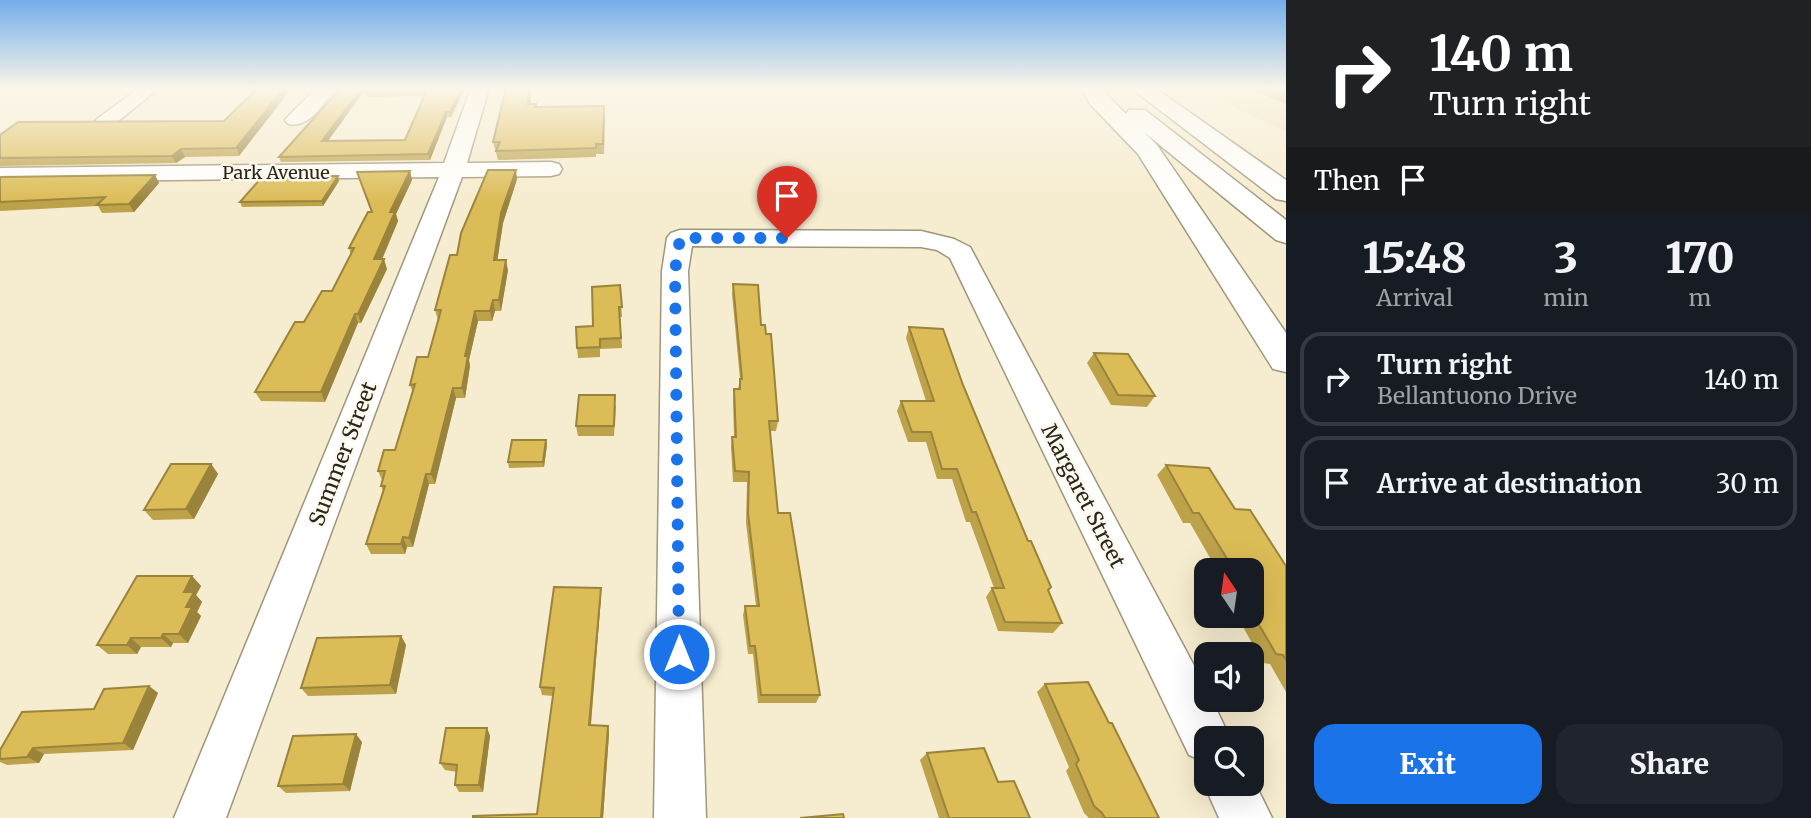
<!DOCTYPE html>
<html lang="en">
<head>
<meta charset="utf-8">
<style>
	:root { --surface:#171b24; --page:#20242c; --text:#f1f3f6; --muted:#9ea1a6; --line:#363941; --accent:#1a73e8 }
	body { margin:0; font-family:Merriweather,serif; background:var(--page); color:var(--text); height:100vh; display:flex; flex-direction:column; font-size:26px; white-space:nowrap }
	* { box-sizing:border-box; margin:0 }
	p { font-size:23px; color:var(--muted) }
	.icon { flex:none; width:38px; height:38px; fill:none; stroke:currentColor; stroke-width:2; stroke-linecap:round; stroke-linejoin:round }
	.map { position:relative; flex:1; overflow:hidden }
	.side { display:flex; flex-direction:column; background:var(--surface); width:525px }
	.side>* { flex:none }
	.banner { background:#202124; color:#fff; overflow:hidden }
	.needle { width:46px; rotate:347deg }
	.buttons { position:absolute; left:1194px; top:558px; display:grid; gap:14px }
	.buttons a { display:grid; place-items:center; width:70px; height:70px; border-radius:14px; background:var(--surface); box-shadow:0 7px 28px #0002; font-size:35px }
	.pin { position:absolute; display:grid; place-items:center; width:60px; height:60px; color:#fff; margin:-72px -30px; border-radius:50% 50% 50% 0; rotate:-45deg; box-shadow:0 0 7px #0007 }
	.pin .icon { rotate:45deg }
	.me { position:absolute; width:77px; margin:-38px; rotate:0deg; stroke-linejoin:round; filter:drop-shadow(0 0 5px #0008) }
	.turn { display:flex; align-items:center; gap:24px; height:147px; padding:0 28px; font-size:32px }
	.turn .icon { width:91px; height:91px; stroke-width:2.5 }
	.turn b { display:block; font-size:49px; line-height:60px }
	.then { display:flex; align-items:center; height:66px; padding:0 28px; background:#0003; gap:14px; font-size:26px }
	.eta { display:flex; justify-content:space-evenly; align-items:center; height:119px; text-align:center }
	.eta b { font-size:42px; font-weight:800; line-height:49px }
	.primary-button { display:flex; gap:14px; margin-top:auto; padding:14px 28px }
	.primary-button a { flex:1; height:80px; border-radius:21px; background:var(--accent); color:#fff; font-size:28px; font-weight:800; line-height:80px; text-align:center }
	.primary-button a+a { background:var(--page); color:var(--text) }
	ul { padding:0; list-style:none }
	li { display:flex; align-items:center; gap:21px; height:94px; margin:0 14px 10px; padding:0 14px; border:4px solid var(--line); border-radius:21px }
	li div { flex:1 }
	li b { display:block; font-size:26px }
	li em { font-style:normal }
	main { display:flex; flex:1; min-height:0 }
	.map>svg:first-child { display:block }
	.built { fill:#ece0bb }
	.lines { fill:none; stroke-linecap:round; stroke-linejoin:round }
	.minor-casing { stroke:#9f967b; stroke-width:3 }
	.highway-casing { stroke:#9f967b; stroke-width:3 }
	.minor { fill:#fff; fill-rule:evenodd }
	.highway { fill:#fff; fill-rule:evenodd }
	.wall { fill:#bda24a }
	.shaded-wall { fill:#9a843c }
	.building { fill:#dcbc56; stroke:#9a843c; stroke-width:2 }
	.route { stroke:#1a73e8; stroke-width:12; stroke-dasharray:0 21.6 }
	.labels { text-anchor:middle; stroke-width:5; stroke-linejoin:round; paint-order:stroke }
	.far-street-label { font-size:18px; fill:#28251a; stroke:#fdf9ee }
	.street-label { font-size:21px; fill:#28251a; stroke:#fdf9ee }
</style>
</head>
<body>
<main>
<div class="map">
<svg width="1286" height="818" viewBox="0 0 1286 818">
	<rect width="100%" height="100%" fill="#f6eccf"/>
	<!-- built -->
	<path class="built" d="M1203,88H1286V132L1233,107Z"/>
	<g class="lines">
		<!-- minor casing -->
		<g class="minor-casing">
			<g id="minor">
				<path d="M139,88H159L111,127H97L94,123L97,119Z"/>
				<path d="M316,88H335C324,103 309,129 288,124L285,120C294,109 307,99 316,88Z"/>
				<path d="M471,88H489L467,163L551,162L559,164L562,169L559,174L551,176L462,177L226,818H174L439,177L0,182V168L444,163Z"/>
				<path d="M680,230L921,231L954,239L970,247L1206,688V700H1212L1230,738H1206V762L1189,755L950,258L937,250L921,247L692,246L688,271L706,818H654L662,271L667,238L671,233Z"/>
				<path d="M1251,775L1272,818H1219L1204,784L1206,779V784H1251Z"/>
			</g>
		</g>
		<!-- highway casing -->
		<g class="highway-casing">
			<g id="highway">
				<path d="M1082,88H1103L1108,96L1126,114L1129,110H1145L1286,220V243L1276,240L1145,133L1157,145L1286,333V372L1273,369L1138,154L1090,104Z"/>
				<path d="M1131,88H1155L1286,180V201L1276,199Z"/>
			</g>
		</g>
		<!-- minor -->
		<use href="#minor" class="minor"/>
		<!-- highway -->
		<use href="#highway" class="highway"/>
	</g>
	<!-- wall -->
	<g class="wall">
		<path d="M465,88L451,117H447L430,160L281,162L279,157L362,94L328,141L405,140L425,96L367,97L365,92Z"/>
		<path d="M506,88H532L530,104H536V107L605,115L604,154H596V157L498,160L493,142Z"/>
		<path d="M1248,88H1286V104Z"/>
		<path d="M224,121L239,156L185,157L176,163L0,166V135Z"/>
		<path d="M410,171L412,180L396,214L398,221L382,259L387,269L361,323H358L325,402L261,401L255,392L304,322L332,291L351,254L349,248L372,212L357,172Z"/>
		<path d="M155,175L159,183L134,212L102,213L98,206L0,211V177Z"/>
		<path d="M338,176L339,181L323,206L242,207L240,202Z"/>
		<path d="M517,179L503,223L497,260L508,270L501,311H495L492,321H478L469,360L470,366L465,398H456L435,484H429L413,547H407L405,554H371L366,544L383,491L381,486L382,480L378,471L395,450L413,393L410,385L428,357L438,320L435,310L457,255Z"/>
		<path d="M733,284L761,325L778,421L776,431H770L778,513L820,695L816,703H758L753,654H748L743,615L745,606H756L746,523L747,482H733L731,447L732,437H734L733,399L734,389H738L740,379L732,294Z"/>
		<path d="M620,285L622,317H620L622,348L600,349V357L578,358L577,348L593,326Z"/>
		<path d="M909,327L963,385L1062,623L1053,633L998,631L986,597L992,588H994L970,522H966L952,479H937L926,442H908L897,411L901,401H926L906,338Z"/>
		<path d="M1094,353L1155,396L1147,407L1111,405L1087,363Z"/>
		<path d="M616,405L614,436H578L576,426Z"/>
		<path d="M547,445L544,467L509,468L508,462Z"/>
		<path d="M211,464L218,474L194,519L153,520L144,510Z"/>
		<path d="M1166,465L1235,509L1286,566V692L1270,664L1263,663L1237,616H1251V570H1217L1190,523H1183L1157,475Z"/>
		<path d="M192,576L201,586L196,595L202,602L197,612L201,616L188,643H173L171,647H141L137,654H108L97,645Z"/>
		<path d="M601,588V597L591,725L608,726L609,734L603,818H473L537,814L553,696L542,695L540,687Z"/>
		<path d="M401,636L406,645L396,694L308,696L301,688Z"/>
		<path d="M1045,684L1109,723L1159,818H1089L1084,813L1066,771L1069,767L1037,692Z"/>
		<path d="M149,686L158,693L133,750L44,754L39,763L7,765L0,762V750L94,709Z"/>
		<path d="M487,728L490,736L483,792H459L455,785L457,772L445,770L440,763Z"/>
		<path d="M362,742L350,791L286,793L278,786Z"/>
		<path d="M927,753L998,782L1030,818H939L920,760Z"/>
	</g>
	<!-- shaded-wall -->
	<g class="shaded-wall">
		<path d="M284,88H292L239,156L236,148Z"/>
		<path d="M462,88H465L451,117L450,112Z"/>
		<path d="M530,88H532L529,113L527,104Z"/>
		<path d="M361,89L362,94L324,146L322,141Z"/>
		<path d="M446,112L447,117L430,160L428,154Z"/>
		<path d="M181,149L185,157L176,163L172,156Z"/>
		<path d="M516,170L517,179L503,223L496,270L494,260L501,213Z"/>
		<path d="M410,171L412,180L396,214L398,221L378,269L374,259L390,212Z"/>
		<path d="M155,175L159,183L134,212L129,204Z"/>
		<path d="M338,176L339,181L323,206L322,201Z"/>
		<path d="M384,259L387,269L361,323L358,314Z"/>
		<path d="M506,260L508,270L501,311L499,300Z"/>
		<path d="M493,300L495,311L492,321L490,311Z"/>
		<path d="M475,311L478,321L469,360L470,366L465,398L462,388L465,356Z"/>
		<path d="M355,314L358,323L325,402L321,392Z"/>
		<path d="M453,388L456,398L435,484L431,474Z"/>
		<path d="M546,440L547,445L544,467L543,462Z"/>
		<path d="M211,464L218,474L194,519L186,509Z"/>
		<path d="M426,474L429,484L413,547L409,538Z"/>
		<path d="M403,537L407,547L405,554L401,544Z"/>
		<path d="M192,576L201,586L196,595L202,602L197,612L201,616L188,643L179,634L186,607L184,592Z"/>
		<path d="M601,588V597L590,733L589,725Z"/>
		<path d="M163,634L173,643L171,647L161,638Z"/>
		<path d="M401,636L406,645L396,694L390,685Z"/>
		<path d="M131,638L141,647L137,654L127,645Z"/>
		<path d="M149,686L158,693L133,750L123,743Z"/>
		<path d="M608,726L609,734L603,818H601Z"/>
		<path d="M487,728L490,736L483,792L479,785Z"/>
		<path d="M356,734L362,742L350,791L343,784Z"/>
		<path d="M33,748L44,754L39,763L27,757Z"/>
	</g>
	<!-- building -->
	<g class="building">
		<path d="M258,88H284L236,148L181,149L172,156L0,158V135L18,122L224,121Z"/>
		<path d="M341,88H359L361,89L322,141L405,140L427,90L365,92L368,88H462L450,112H446L428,154L279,157Z"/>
		<path d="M506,88H530L527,104H536L535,107L604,106L603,144H596V148L496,151L500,142H493Z"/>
		<path d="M488,170H516L501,213L494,260H506L499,300H493L490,311H475L465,356H468L462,388H453L431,474H426L409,538L403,537L401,544H366L385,486H381L385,471H378L384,450H395L415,384L410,385L417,357H428L441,310H435L450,255H457L461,233Z"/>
		<path d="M410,171L390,212H395L374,259H384L358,314H355L321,392H255L295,322H304L322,291H332L354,248H349L368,212H372L357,172Z"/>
		<path d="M155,175L129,204L97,205L105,197L0,202V177Z"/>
		<path d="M338,176L322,201L240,202L262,177Z"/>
		<path d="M733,284L758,285L761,325H765L766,334H771L778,421H769L778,513H790L820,695H761L755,646H750L745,606H759L748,513L749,472L735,471L732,437H736L734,389H740V379H742Z"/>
		<path d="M620,285L622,307H619L621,338L600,339V347L577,348L576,327L593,326L592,287Z"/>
		<path d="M909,327L943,329L963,385L1028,541H1031L1051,587L1048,590L1062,623L1005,622L992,588H1004L976,512H972L957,469H942L931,432H912L901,401H934Z"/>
		<path d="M1094,353L1128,354L1155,396L1118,395Z"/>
		<path d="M579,395H615L614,426H576Z"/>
		<path d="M512,440H546L543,462H508Z"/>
		<path d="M171,464H211L186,509L144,510Z"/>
		<path d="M1166,465L1209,468L1235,509L1250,510L1286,566V660L1283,655L1276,654L1251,611V570H1234L1199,513H1193Z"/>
		<path d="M137,576H192L184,592H194L186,607H192L179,634H163L161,638H131L127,645H97Z"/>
		<path d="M554,587L601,588L589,725L608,726L601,818H473V816L537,814L554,688L540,687Z"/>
		<path d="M401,636L390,685L301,688L317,638Z"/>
		<path d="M1088,682L1109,723H1112L1159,818H1105L1102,813L1094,806L1076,764L1079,760L1045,684Z"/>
		<path d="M149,686L123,743L33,748L27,757L0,759V750L22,712L94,709L104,689Z"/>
		<path d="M446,728H487L479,785H455L457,765L440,763Z"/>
		<path d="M356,734L343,784L278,786L293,736Z"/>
		<path d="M984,748L998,782L1014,781L1030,818H949L927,753Z"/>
		<path d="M843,814L844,818H800Z"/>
	</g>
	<!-- sky -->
	<linearGradient id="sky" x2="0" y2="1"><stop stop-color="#73aeea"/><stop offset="0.44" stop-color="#fbf6e9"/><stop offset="1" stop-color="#fbf6e9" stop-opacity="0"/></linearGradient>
	<rect width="1286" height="202" fill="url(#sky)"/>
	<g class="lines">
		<!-- route -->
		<path class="route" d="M679,654L675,271L680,238H787"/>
	</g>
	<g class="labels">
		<!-- far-street labels -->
		<g class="far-street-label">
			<text x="276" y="179">Park Avenue</text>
		</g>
		<!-- street labels -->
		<g class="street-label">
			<text transform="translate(343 454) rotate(-69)" y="7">Summer Street</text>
			<text transform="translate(1083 496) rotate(63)" y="7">Margaret Street</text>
		</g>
	</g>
</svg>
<div class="buttons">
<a><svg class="needle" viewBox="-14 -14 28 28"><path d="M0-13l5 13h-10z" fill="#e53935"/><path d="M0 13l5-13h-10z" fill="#9ea1a6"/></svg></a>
<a><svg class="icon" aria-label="sound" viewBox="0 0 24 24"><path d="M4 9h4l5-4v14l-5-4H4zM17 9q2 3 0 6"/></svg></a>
<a><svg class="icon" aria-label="search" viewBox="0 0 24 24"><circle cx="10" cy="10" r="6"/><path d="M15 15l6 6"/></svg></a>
</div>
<div class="pin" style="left:787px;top:238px;background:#d93025"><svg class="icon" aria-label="arrive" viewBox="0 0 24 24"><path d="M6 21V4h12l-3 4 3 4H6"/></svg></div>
<svg class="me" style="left:679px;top:654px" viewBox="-20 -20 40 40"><circle r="17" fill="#1a73e8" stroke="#fff" stroke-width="3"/><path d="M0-11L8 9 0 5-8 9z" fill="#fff"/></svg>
</div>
<section class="side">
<div class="banner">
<div class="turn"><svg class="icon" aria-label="right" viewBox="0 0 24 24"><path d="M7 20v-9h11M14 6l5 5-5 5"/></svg><div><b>140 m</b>Turn right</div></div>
<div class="then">Then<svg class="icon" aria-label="arrive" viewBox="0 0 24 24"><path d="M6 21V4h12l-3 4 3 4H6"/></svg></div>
</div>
<div class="eta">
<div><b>15:48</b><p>Arrival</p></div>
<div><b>3</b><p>min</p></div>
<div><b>170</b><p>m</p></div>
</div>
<ul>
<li><svg class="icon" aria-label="right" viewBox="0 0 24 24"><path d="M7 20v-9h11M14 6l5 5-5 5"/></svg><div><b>Turn right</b><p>Bellantuono Drive</p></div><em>140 m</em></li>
<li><svg class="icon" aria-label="arrive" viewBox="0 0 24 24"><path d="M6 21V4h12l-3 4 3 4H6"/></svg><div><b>Arrive at destination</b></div><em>30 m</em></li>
</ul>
<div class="primary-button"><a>Exit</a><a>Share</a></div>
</section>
</main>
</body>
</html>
